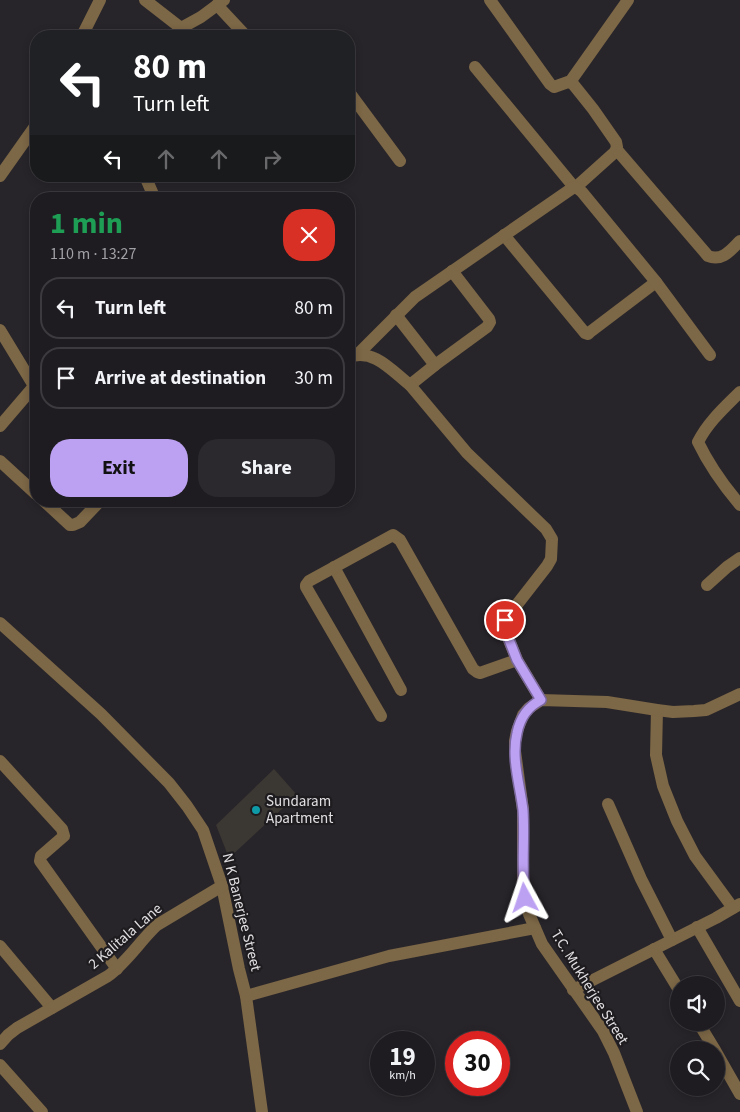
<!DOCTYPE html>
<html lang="en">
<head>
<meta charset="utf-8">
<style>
	:root { --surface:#1e1c20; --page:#2b292d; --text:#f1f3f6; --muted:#a1a1a5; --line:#3c3a3e; --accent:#bca0f2 }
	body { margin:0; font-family:"Source Sans 3",sans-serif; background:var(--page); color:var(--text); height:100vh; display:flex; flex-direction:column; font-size:19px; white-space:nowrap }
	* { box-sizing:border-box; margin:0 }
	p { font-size:16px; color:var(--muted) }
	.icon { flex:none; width:28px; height:28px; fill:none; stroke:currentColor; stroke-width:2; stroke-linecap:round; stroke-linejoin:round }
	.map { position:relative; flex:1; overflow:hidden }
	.panel { position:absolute; left:30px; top:192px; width:325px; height:315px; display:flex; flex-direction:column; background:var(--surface); border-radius:20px; box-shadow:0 2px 8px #0003,0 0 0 1px var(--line) }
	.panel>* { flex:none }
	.hud { position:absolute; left:30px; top:30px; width:325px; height:152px; border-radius:20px; box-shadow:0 2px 8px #0003,0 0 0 1px var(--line); background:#202124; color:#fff; overflow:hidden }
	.tools { position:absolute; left:670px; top:976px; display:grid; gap:10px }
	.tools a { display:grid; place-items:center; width:55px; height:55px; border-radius:50%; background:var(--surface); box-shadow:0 2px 8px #0003,0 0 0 1px var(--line); font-size:25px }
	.speed { position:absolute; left:370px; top:1031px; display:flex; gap:10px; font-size:25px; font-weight:700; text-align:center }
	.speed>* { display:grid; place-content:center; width:65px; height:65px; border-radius:50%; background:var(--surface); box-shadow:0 2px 8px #0003,0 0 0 1px var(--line); line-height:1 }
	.speed small { font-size:12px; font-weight:400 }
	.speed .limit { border:8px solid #d22; background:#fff; color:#111 }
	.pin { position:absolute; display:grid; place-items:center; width:42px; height:42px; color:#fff; margin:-21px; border:2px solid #fff; border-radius:50%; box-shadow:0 1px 5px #0007 }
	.me { position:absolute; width:55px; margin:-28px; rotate:355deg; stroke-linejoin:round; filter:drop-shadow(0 0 4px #0008) }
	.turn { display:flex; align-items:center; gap:18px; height:105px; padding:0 20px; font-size:22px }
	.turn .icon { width:65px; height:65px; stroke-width:2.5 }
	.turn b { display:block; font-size:35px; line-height:42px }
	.lanes { display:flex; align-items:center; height:48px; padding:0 20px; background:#0003; justify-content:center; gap:25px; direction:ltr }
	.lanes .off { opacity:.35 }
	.round { display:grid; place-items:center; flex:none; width:52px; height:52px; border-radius:20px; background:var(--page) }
	.overview { display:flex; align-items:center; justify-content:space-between; height:85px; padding:0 20px }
	h1 { font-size:30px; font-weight:700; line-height:38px; color:#1e9e55 }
	.primary-button { display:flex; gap:10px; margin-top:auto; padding:10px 20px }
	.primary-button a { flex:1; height:58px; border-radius:20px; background:var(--accent); color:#111; font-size:20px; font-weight:700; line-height:58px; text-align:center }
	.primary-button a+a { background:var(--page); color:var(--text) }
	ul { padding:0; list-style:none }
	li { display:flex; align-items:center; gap:15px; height:62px; margin:0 10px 8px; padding:0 10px; border:2px solid var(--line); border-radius:20px }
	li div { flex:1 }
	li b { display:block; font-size:19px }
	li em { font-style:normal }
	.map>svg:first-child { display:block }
	.building { fill:#3b3732 }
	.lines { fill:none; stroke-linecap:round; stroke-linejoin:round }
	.minor { stroke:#7c6746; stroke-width:12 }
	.route-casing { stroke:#7a689d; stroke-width:12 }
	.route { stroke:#bca0f2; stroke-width:9 }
	.culture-dot { fill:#0f9aa8; stroke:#1f1c20; stroke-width:2 }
	.labels { text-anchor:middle; stroke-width:4.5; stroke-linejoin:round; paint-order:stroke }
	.poi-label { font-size:15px; fill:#e1dfe2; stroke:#1f1c20; text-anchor:start }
	.street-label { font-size:15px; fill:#e1dfe2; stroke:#1f1c20 }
</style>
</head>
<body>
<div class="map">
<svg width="740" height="1112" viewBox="0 0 740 1112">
	<rect width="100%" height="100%" fill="#28252a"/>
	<!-- building -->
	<path class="building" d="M274,769L297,795L229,858L216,825Z"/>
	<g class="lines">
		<!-- minor -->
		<g class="minor">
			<path d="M145,0L181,28L201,17L224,0"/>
			<path d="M490,0L550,84L554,87L568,82L573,84L593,109L616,142L617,147L615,152L576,187"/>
			<path d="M217,5L246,36"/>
			<path d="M82,36L100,0"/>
			<path d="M475,67L574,187"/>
			<path d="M570,82L628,0"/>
			<path d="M349,92L400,161"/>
			<path d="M617,150L708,256C722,262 731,250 740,241"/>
			<path d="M0,176L36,125"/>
			<path d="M145,176L155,199"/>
			<path d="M504,235L585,333L588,334L590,332L656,282"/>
			<path d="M396,315L435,365"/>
			<path d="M0,330L34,386"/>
			<path d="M358,354L415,297L574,187H576L582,192L656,282L710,355"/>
			<path d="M349,357C374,348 392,371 410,385L435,365L487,327L490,322L489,319L452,271"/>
			<path d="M410,385L467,453L546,529L552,539L551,559L547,566L505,620L503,625L517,660L541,700"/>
			<path d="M740,392C725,407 708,422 698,442C709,465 724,486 740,505"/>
			<path d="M0,426L36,384"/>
			<path d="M0,461L36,494"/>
			<path d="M44,501L70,525H73L80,522L100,501"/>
			<path d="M334,567L401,690"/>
			<path d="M707,585L727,567L740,558"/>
			<path d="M0,623L101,714L169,783L187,806L203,830L222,886L239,969L246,996L262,1112"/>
			<path d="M657,710L656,755L663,786L677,821L695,856L733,908"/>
			<path d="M381,716L306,587V585L309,581L393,535L400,540L473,669L477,672L480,673L517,660"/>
			<path d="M0,761L62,829L64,836L41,856L40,861L117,969"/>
			<path d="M608,804L641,879L672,940"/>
			<path d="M697,927L740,1001"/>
			<path d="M0,946L52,1008"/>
			<path d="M654,949L679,990"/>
			<path d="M573,990L716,918L740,904"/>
			<path d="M246,996L389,956L535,928"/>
			<path d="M698,1022L715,1050"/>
			<path d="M0,1044L8,1035L17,1028L108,976C127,962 140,941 157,925L222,886"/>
			<path d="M716,1052L740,1094"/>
			<path d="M0,1065L42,1112"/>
			<path d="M637,1112L614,1053L603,1031L542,944L529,914L525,898L523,882V810L515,751V741L517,731L523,715L529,708L541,700L607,702L657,710L673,712L694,711L706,710L740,694"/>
		</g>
	</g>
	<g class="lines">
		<!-- route casing -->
		<g class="route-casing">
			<path id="route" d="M505,620L503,624L504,627L517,660L541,700C527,707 520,718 517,733C511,758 520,785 523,810C525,839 521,869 525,898"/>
		</g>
		<!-- route -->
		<use href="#route" class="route"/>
	</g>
	<!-- markers -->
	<circle class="culture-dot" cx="256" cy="810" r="5"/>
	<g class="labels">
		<!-- poi labels -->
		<g class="poi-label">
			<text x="266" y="806">Sundaram<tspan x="266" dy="17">Apartment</tspan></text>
		</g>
		<!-- street labels -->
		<g class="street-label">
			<text transform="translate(242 912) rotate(76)" y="5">N K Banerjee Street</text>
			<text transform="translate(125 936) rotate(-41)" y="5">2 Kalitala Lane</text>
			<text transform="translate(590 987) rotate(58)" y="5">T.C. Mukherjee Street</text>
		</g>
	</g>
</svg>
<div class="tools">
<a><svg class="icon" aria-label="sound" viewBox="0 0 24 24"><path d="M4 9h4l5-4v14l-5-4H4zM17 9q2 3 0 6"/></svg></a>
<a><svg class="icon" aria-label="search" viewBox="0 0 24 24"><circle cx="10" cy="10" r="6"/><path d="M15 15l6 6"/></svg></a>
</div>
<div class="speed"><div>19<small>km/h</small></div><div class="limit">30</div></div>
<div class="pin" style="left:505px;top:620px;background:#d93025"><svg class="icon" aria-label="arrive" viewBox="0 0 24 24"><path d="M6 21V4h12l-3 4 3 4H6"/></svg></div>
<svg class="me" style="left:525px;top:898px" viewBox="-20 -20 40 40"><path d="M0-17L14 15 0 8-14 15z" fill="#bca0f2" stroke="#fff" stroke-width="4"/></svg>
<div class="hud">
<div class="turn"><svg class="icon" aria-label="left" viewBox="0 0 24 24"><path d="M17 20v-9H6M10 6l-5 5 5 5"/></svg><div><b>80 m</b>Turn left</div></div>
<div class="lanes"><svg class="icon" aria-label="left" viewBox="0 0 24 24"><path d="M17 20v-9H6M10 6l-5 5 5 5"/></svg><svg class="icon off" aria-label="ahead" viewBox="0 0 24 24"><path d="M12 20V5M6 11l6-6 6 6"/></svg><svg class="icon off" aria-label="ahead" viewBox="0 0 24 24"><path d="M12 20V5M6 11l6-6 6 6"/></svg><svg class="icon off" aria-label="right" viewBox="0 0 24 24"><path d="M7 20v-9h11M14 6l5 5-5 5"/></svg></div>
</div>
<section class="panel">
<div class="overview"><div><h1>1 min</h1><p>110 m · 13:27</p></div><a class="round" style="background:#d93025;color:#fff"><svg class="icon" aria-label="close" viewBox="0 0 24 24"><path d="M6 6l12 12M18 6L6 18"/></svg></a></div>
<ul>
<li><svg class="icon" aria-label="left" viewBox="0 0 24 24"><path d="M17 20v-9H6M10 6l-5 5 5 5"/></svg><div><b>Turn left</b></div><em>80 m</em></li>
<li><svg class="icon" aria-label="arrive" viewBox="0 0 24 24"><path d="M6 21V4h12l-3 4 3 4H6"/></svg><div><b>Arrive at destination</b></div><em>30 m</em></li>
</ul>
<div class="primary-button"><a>Exit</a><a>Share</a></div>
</section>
</div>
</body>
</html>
